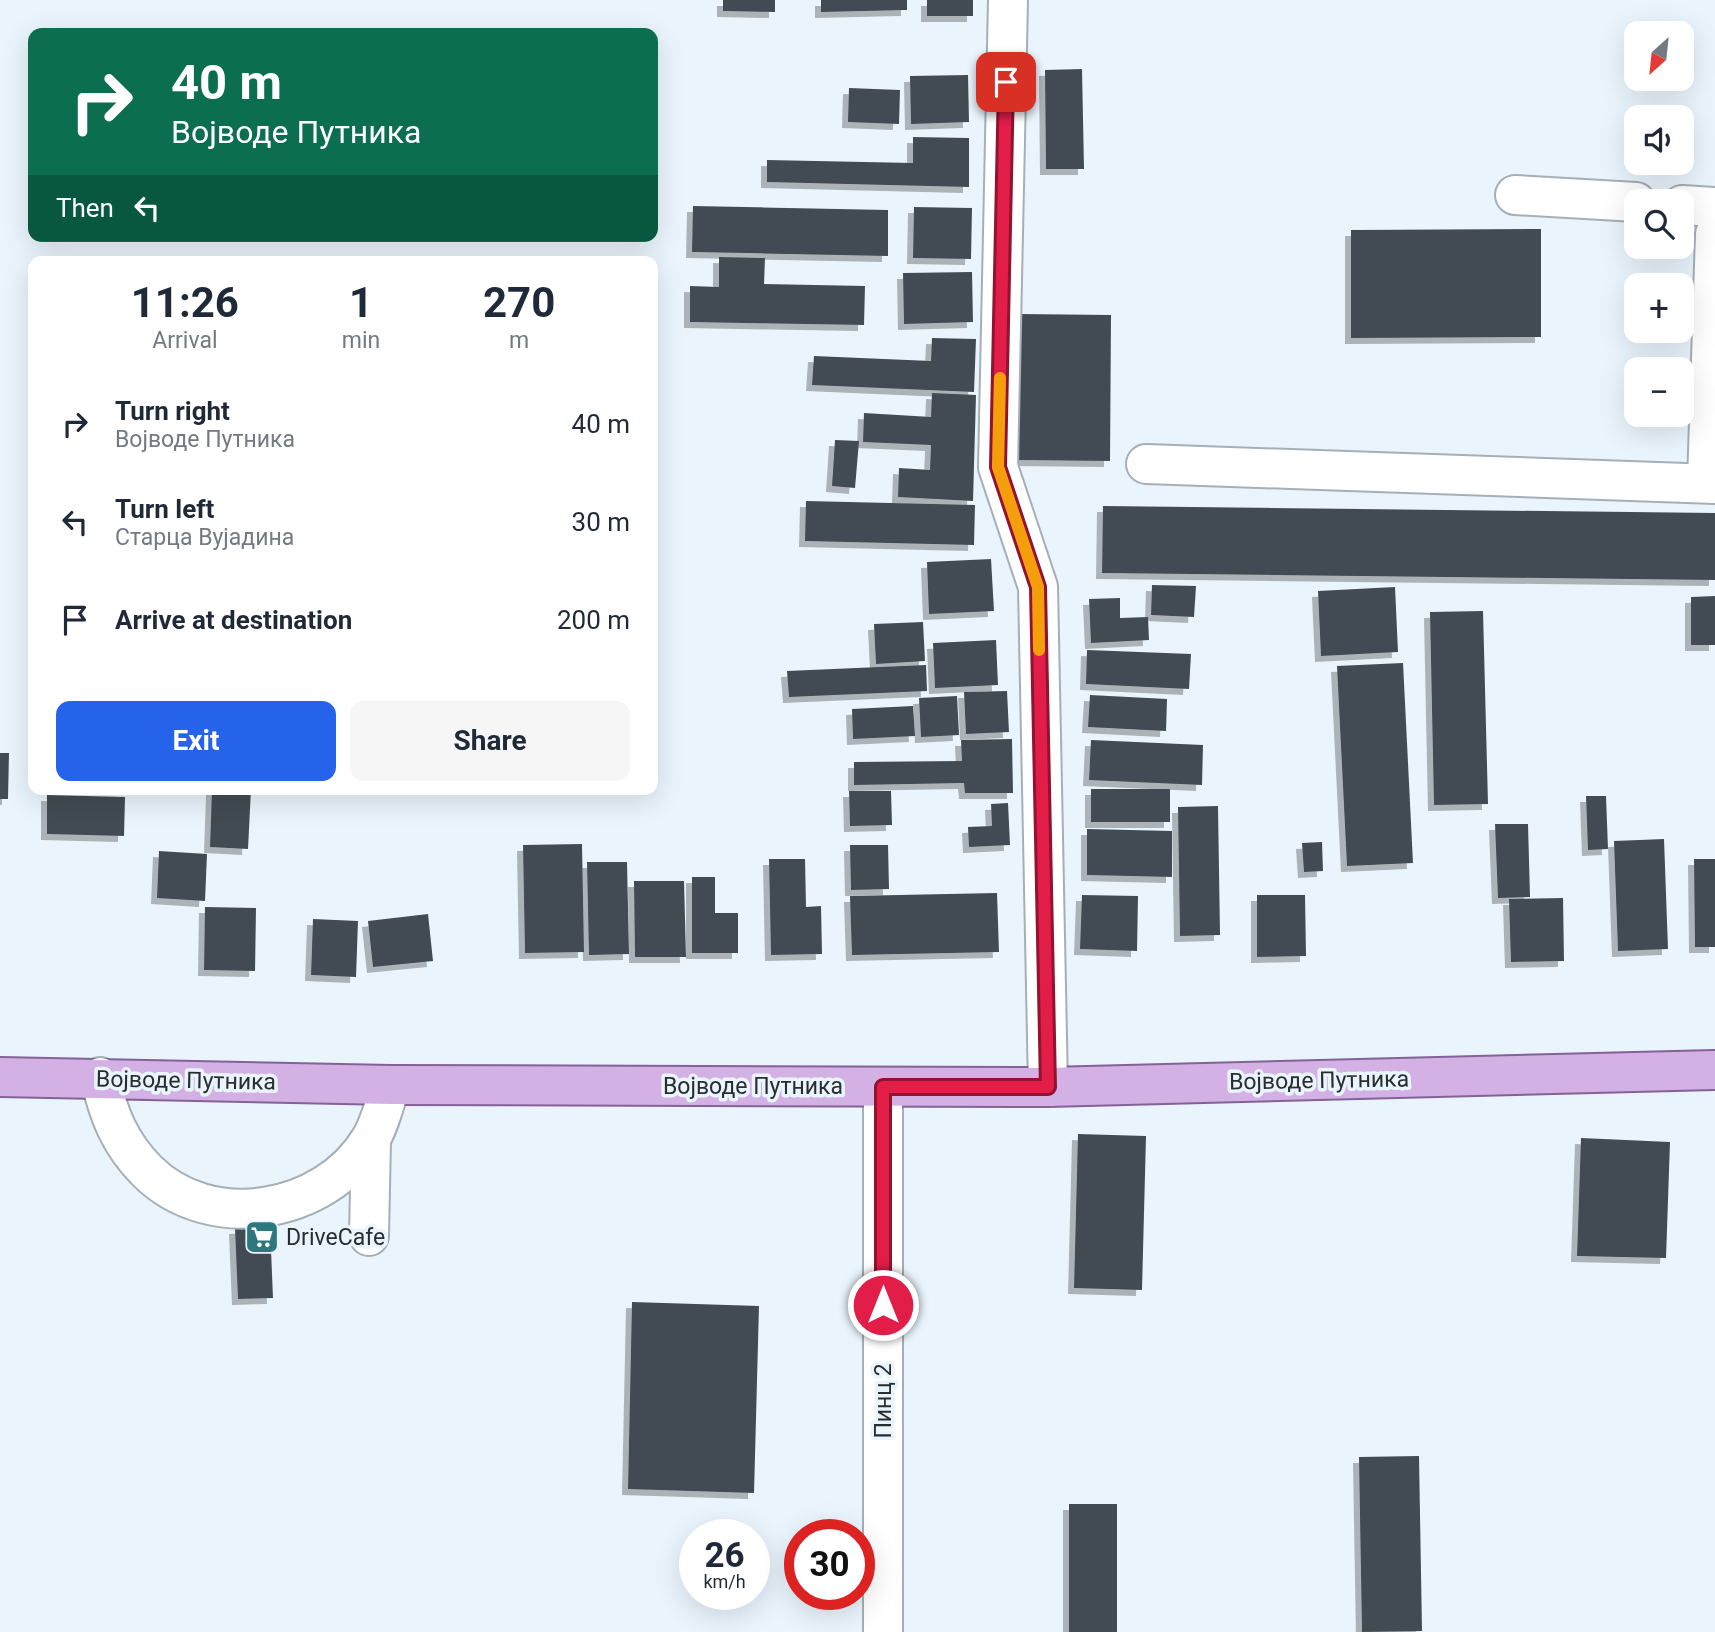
<!DOCTYPE html>
<html lang="en">
<head>
<meta charset="utf-8">
<style>
	:root { --surface:#fff; --page:#f6f6f7; --text:#1f2937; --muted:#747a83; --accent:#2563eb }
	body { margin:0; font-family:Roboto,sans-serif; background:var(--page); color:var(--text); height:100vh; display:flex; flex-direction:column; font-size:26px; white-space:nowrap }
	* { box-sizing:border-box; margin:0 }
	p { font-size:23px; color:var(--muted) }
	.icon { flex:none; width:38px; height:38px; fill:none; stroke:currentColor; stroke-width:2; stroke-linecap:round; stroke-linejoin:round }
	.map { position:relative; flex:1; overflow:hidden }
	.sheet { position:absolute; left:28px; top:256px; width:630px; height:539px; display:flex; flex-direction:column; background:var(--surface); border-radius:14px; box-shadow:0 7px 28px #0002 }
	.sheet>* { flex:none }
	.guide { position:absolute; left:28px; top:28px; width:630px; height:214px; border-radius:14px; box-shadow:0 7px 28px #0002; background:#0b6e4f; color:#fff; overflow:hidden }
	.needle { width:46px; rotate:207deg }
	.fabs { position:absolute; left:1624px; top:21px; display:grid; gap:14px }
	.fabs a { display:grid; place-items:center; width:70px; height:70px; border-radius:14px; background:var(--surface); box-shadow:0 7px 28px #0002; font-size:35px }
	.speed { position:absolute; left:679px; top:1519px; display:flex; gap:14px; font-size:35px; font-weight:700; text-align:center }
	.speed>* { display:grid; place-content:center; width:91px; height:91px; border-radius:50%; background:var(--surface); box-shadow:0 7px 28px #0002; line-height:1 }
	.speed small { font-size:18px; font-weight:400 }
	.speed .limit { border:10px solid #d22; background:#fff; color:#111 }
	.pin { position:absolute; display:grid; place-items:center; width:60px; height:60px; color:#fff; margin:-30px; border-radius:14px; box-shadow:0 4px 10px #0006 }
	.me { position:absolute; width:77px; margin:-38px; rotate:0deg; stroke-linejoin:round; filter:drop-shadow(0 0 5px #0008) }
	.turn { display:flex; align-items:center; gap:24px; height:147px; padding:0 28px; font-size:32px }
	.turn .icon { width:91px; height:91px; stroke-width:2.5 }
	.turn b { display:block; font-size:49px; line-height:60px }
	.then { display:flex; align-items:center; height:66px; padding:0 28px; background:#0003; gap:14px; font-size:26px }
	.eta { display:flex; justify-content:space-evenly; align-items:center; height:119px; text-align:center }
	.eta b { font-size:42px; font-weight:700; line-height:49px }
	.action { display:flex; gap:14px; margin-top:auto; padding:14px 28px }
	.action a { flex:1; height:80px; border-radius:14px; background:var(--accent); color:#fff; font-size:28px; font-weight:700; line-height:80px; text-align:center }
	.action a+a { background:var(--page); color:var(--text) }
	ul { padding:0; list-style:none }
	li { display:flex; align-items:center; gap:21px; height:98px; padding:0 28px }
	li div { flex:1 }
	li b { display:block; font-size:26px }
	li em { font-style:normal }
	.map>svg:first-child { display:block }
	.building { fill:#434c52; filter:url(#shadow) }
	.lines { fill:none; stroke-linecap:round; stroke-linejoin:round }
	.minor-casing { stroke:#a5afb7; stroke-width:42 }
	.major-casing { stroke:#846199; stroke-width:42 }
	.minor { stroke:#fff; stroke-width:38 }
	.major { stroke:#d3b1e4; stroke-width:38 }
	.route-casing { stroke:#92132f; stroke-width:18 }
	.route { stroke:#e11d48; stroke-width:12 }
	.slow { stroke:#f59e0b; stroke-width:12 }
	.labels { text-anchor:middle; stroke-width:7; stroke-linejoin:round; paint-order:stroke }
	.street-label { font-size:23px; fill:#292d30; stroke:#e9f4fc }
	.poi-label { font-size:23px; fill:#292d30; stroke:#e9f4fc; text-anchor:start }
</style>
</head>
<body>
<div class="map">
<svg width="1715" height="1632" viewBox="0 0 1715 1632">
	<defs>
		<filter id="shadow"><feDropShadow dx="-6" dy="6" stdDeviation="0" flood-color="#0004"/></filter>
	</defs>
	<rect width="100%" height="100%" fill="#e9f4fc"/>
	<!-- building -->
	<g class="building">
		<path d="M723,0H775V12L723,11Z"/>
		<path d="M821,0H907V10L821,12Z"/>
		<rect x="927" y="0" width="46" height="16"/>
		<path d="M1082,69L1084,169H1046L1045,70Z"/>
		<path d="M968,75L969,122L911,124L910,76Z"/>
		<path d="M849,88L900,90L899,124L848,122Z"/>
		<path d="M913,137L969,138V187L767,182V160L913,163Z"/>
		<path d="M693,206L888,210V256L692,252Z"/>
		<path d="M914,207L972,208L971,259L913,258Z"/>
		<path d="M1541,229V337L1351,338V230Z"/>
		<path d="M719,257L765,258L764,284L865,286L864,325L690,322V286L719,287Z"/>
		<path d="M972,272L973,322L904,324L903,273Z"/>
		<path d="M1019,314L1111,315L1110,461L1018,460Z"/>
		<path d="M932,338L976,339L974,392L812,385L814,356L931,361Z"/>
		<path d="M932,393L976,395L973,501L898,497L899,468L930,470L931,445L863,442L864,413L931,417Z"/>
		<path d="M835,440L859,441L855,488L832,486Z"/>
		<path d="M806,501L975,505L974,545L805,541Z"/>
		<path d="M1103,506L1715,513V580L1102,573Z"/>
		<path d="M991,559L994,611L929,614L927,562Z"/>
		<path d="M1152,585L1196,586L1194,617L1151,615Z"/>
		<path d="M1395,587L1398,652L1321,656L1318,591Z"/>
		<path d="M1715,596V645H1691V597Z"/>
		<path d="M1120,598V618L1148,617L1149,640L1091,643L1089,599Z"/>
		<path d="M1483,611L1488,804L1434,805L1430,612Z"/>
		<path d="M923,622L925,661L876,664L874,624Z"/>
		<path d="M996,640L998,685L935,688L933,643Z"/>
		<path d="M1087,650L1191,654L1189,689L1086,684Z"/>
		<path d="M1403,663L1413,863L1347,866L1337,666Z"/>
		<path d="M926,665L927,691L789,697L787,671Z"/>
		<path d="M1007,691L1009,732L966,734L964,692Z"/>
		<path d="M1090,695L1167,699L1166,731L1088,727Z"/>
		<path d="M957,696L959,735L921,737L919,698Z"/>
		<path d="M913,706L915,736L853,739L852,709Z"/>
		<path d="M1012,739L1013,793H965L964,783L854,785V762L962,761L961,740Z"/>
		<path d="M1091,740L1203,745L1202,785L1089,780Z"/>
		<path d="M0,753H9L8,799H0Z"/>
		<path d="M212,789H251L248,849L210,847Z"/>
		<rect x="1091" y="789" width="79" height="33"/>
		<path d="M849,791H891L892,825L850,826Z"/>
		<path d="M47,795L125,797L124,836L47,834Z"/>
		<path d="M1586,796H1606L1608,849L1588,850Z"/>
		<path d="M1008,803L1010,845L969,847L968,827L992,826L991,804Z"/>
		<path d="M1218,806L1220,935L1180,936L1178,807Z"/>
		<path d="M1495,824H1528L1530,897L1498,898Z"/>
		<path d="M1087,829L1172,831V877L1087,875Z"/>
		<path d="M1664,839L1668,949L1618,951L1614,841Z"/>
		<path d="M1322,842L1323,871L1304,872L1302,843Z"/>
		<path d="M582,844L584,952L525,953L523,845Z"/>
		<path d="M850,845H888L889,889L851,890Z"/>
		<path d="M159,851L207,854L205,901L157,898Z"/>
		<path d="M769,859H805L806,907L821,906L822,954L771,955Z"/>
		<path d="M1694,859H1715V947H1695Z"/>
		<path d="M587,862H627L629,954L589,955Z"/>
		<path d="M692,877H715V913H738V953H692Z"/>
		<path d="M634,881H684L686,957H635Z"/>
		<path d="M997,893L999,952L852,955L850,896Z"/>
		<path d="M1082,895L1138,896L1137,951L1080,949Z"/>
		<path d="M1257,895H1305L1306,956L1257,957Z"/>
		<path d="M1563,898L1564,961L1511,962L1509,899Z"/>
		<path d="M205,907L256,908L255,971L204,970Z"/>
		<path d="M428,914L433,961L373,967L368,921Z"/>
		<path d="M313,919L358,921L356,977L311,975Z"/>
		<path d="M1078,1134L1146,1136L1142,1290L1074,1288Z"/>
		<path d="M1581,1138L1670,1142L1666,1258L1577,1256Z"/>
		<path d="M270,1226L273,1298L238,1299L235,1228Z"/>
		<path d="M632,1302L759,1306L754,1493L628,1489Z"/>
		<path d="M1419,1456L1422,1631L1362,1632L1359,1457Z"/>
		<rect x="1069" y="1504" width="48" height="128"/>
	</g>
	<g class="lines">
		<!-- minor casing -->
		<g class="minor-casing">
			<g id="minor">
				<path d="M1008,0L998,467L1038,587L1048,1087"/>
				<path d="M1515,195L1636,202"/>
				<path d="M1682,205L1715,207"/>
				<path d="M1146,464L1715,484"/>
				<path d="M1707,483L1715,234"/>
				<path d="M100,1077C108,1114 120,1144 147,1171C210,1234 325,1214 370,1140C380,1125 384,1103 391,1085"/>
				<path d="M883,1087V1632"/>
				<path d="M369,1236L371,1140"/>
			</g>
		</g>
		<!-- major casing -->
		<g class="major-casing">
			<path id="major" d="M0,1077L391,1085L1048,1087L1715,1070"/>
		</g>
		<!-- minor -->
		<use href="#minor" class="minor"/>
		<!-- major -->
		<use href="#major" class="major"/>
	</g>
	<g class="lines">
		<!-- route casing -->
		<g class="route-casing">
			<path id="route" d="M883,1305V1087H1048L1038,587L998,467L1006,82"/>
		</g>
		<!-- route -->
		<use href="#route" class="route"/>
		<!-- slow -->
		<path class="slow" d="M1000,378L998,467L1038,587L1039,650"/>
	</g>
	<!-- icons -->
	<defs>
		<g id="supermarket-square" transform="scale(1.75)"><rect x="-9" y="-9" width="18" height="18" rx="4" fill="#2e777c" stroke="#e9f4fc"/><path d="M-6-5.5h2.5l.6 2H6L4.5 2H-2.5L-4.4-4H-6ZM-1.5 3.2a1.3 1.3 0 1 0 .1 0ZM3 3.2a1.3 1.3 0 1 0 .1 0Z" fill="#fff"/></g>
	</defs>
	<g fill-rule="evenodd">
		<use href="#supermarket-square" x="262" y="1237"/>
	</g>
	<g class="labels">
		<!-- street labels -->
		<g class="street-label">
			<text transform="translate(186 1080) rotate(1)" y="8">Војводе Путника</text>
			<text transform="translate(1319 1080) rotate(-1)" y="8">Војводе Путника</text>
			<text x="753" y="1094">Војводе Путника</text>
			<text transform="translate(883 1401) rotate(-90)" y="8">Пинц 2</text>
		</g>
		<!-- poi labels -->
		<g class="poi-label">
			<text x="286" y="1245">DriveCafe</text>
		</g>
	</g>
</svg>
<div class="fabs">
<a><svg class="needle" viewBox="-14 -14 28 28"><path d="M0-13l5 13h-10z" fill="#e53935"/><path d="M0 13l5-13h-10z" fill="#747a83"/></svg></a>
<a><svg class="icon" aria-label="sound" viewBox="0 0 24 24"><path d="M4 9h4l5-4v14l-5-4H4zM17 9q2 3 0 6"/></svg></a>
<a><svg class="icon" aria-label="search" viewBox="0 0 24 24"><circle cx="10" cy="10" r="6"/><path d="M15 15l6 6"/></svg></a>
<a>+</a>
<a>−</a>
</div>
<div class="speed"><div>26<small>km/h</small></div><div class="limit">30</div></div>
<div class="pin" style="left:1006px;top:82px;background:#d93025"><svg class="icon" aria-label="arrive" viewBox="0 0 24 24"><path d="M6 21V4h12l-3 4 3 4H6"/></svg></div>
<svg class="me" style="left:883px;top:1305px" viewBox="-20 -20 40 40"><circle r="17" fill="#e11d48" stroke="#fff" stroke-width="3"/><path d="M0-11L8 9 0 5-8 9z" fill="#fff"/></svg>
<div class="guide">
<div class="turn"><svg class="icon" aria-label="right" viewBox="0 0 24 24"><path d="M7 20v-9h11M14 6l5 5-5 5"/></svg><div><b>40 m</b>Војводе Путника</div></div>
<div class="then">Then<svg class="icon" aria-label="left" viewBox="0 0 24 24"><path d="M17 20v-9H6M10 6l-5 5 5 5"/></svg></div>
</div>
<section class="sheet">
<div class="eta">
<div><b>11:26</b><p>Arrival</p></div>
<div><b>1</b><p>min</p></div>
<div><b>270</b><p>m</p></div>
</div>
<ul>
<li><svg class="icon" aria-label="right" viewBox="0 0 24 24"><path d="M7 20v-9h11M14 6l5 5-5 5"/></svg><div><b>Turn right</b><p>Војводе Путника</p></div><em>40 m</em></li>
<li><svg class="icon" aria-label="left" viewBox="0 0 24 24"><path d="M17 20v-9H6M10 6l-5 5 5 5"/></svg><div><b>Turn left</b><p>Старца Вујадина</p></div><em>30 m</em></li>
<li><svg class="icon" aria-label="arrive" viewBox="0 0 24 24"><path d="M6 21V4h12l-3 4 3 4H6"/></svg><div><b>Arrive at destination</b></div><em>200 m</em></li>
</ul>
<div class="action"><a>Exit</a><a>Share</a></div>
</section>
</div>
</body>
</html>
